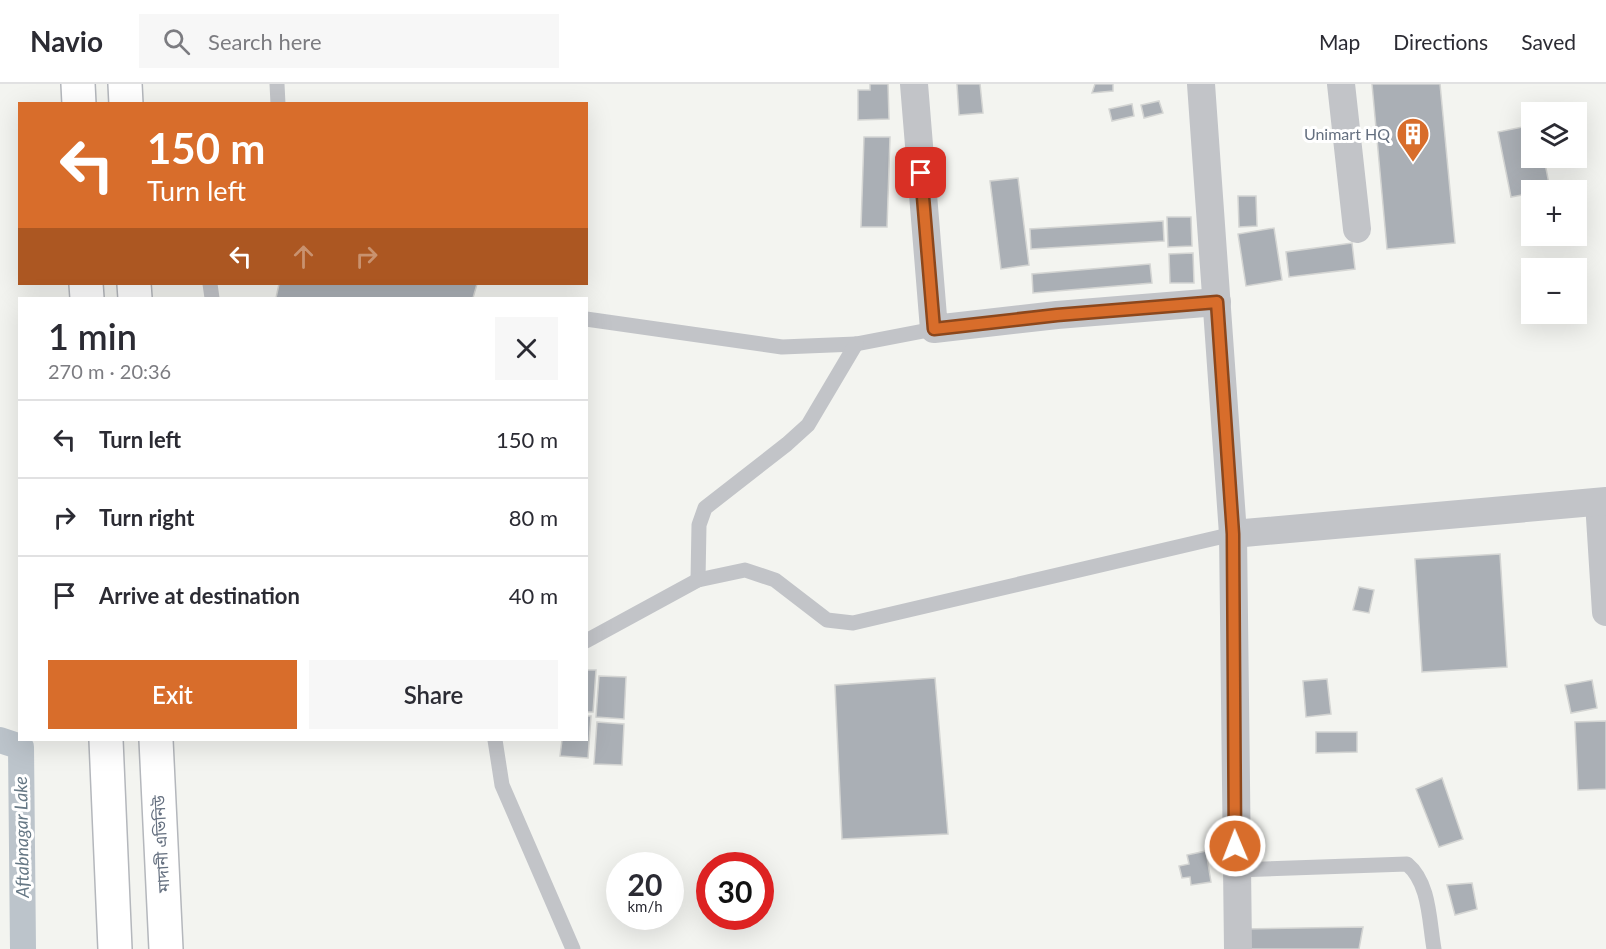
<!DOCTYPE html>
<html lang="en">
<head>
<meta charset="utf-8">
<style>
	:root { --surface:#fff; --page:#f7f7f7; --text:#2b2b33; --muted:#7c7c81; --line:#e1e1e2; --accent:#d86d2b }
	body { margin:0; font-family:Lato,"Noto Sans Bengali",sans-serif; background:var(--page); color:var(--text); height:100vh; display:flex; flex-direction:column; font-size:22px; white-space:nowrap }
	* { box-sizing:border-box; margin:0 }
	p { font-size:20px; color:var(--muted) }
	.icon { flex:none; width:33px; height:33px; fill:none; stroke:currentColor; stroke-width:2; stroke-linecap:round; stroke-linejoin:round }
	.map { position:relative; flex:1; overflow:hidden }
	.panel { position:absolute; left:18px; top:213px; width:570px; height:444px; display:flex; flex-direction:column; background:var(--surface); border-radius:0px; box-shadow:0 6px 24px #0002 }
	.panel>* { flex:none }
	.hud { position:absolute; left:18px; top:18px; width:570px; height:183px; border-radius:0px; box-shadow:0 6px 24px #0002; background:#d86d2b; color:#fff; overflow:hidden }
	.fabs { position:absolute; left:1521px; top:18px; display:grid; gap:12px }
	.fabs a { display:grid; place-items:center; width:66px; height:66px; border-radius:0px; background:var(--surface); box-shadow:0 6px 24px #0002; font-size:30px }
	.speed { position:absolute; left:606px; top:768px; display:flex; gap:12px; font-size:30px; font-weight:700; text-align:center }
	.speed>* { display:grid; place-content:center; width:78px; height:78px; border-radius:50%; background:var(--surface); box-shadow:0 6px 24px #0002; line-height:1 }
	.speed small { font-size:15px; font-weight:400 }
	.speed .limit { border:9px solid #d22; background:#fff; color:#111 }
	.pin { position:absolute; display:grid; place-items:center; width:51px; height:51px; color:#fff; margin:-26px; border-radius:12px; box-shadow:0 3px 9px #0006 }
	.me { position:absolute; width:66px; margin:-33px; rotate:359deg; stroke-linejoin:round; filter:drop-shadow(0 0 4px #0008) }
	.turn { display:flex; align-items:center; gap:21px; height:126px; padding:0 30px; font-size:27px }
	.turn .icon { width:78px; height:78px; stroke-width:2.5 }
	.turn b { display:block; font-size:42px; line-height:51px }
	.lanes { display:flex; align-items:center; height:57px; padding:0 30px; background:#0003; justify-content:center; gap:30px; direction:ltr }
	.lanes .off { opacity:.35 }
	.round { display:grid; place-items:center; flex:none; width:63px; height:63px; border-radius:0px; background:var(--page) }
	.head { display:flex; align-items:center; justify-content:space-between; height:102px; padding:0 30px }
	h1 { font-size:36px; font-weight:600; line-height:45px }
	.cta { display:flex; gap:12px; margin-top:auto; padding:12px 30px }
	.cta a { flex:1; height:69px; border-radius:0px; background:var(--accent); color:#fff; font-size:24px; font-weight:600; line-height:69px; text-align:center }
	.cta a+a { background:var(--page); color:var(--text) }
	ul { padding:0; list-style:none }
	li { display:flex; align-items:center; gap:18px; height:78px; padding:0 30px; border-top:2px solid var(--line) }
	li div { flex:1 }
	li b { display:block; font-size:22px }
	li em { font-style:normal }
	header { display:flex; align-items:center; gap:36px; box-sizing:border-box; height:84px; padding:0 30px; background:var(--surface); border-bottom:2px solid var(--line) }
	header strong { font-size:28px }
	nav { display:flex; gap:33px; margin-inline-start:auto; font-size:21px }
	.search { width:420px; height:54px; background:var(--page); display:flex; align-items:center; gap:15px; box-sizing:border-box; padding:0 21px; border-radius:0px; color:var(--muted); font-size:22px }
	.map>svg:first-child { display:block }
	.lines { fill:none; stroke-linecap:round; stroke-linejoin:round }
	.canal { stroke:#bcc4cb; stroke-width:26 }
	.building { fill:#aaafb5; stroke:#d4d5d3; stroke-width:1.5 }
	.secondary-casing { stroke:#b4b7bc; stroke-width:36 }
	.service { stroke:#c2c4c8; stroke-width:15 }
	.minor { stroke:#c2c4c8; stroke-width:28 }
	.secondary { stroke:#fff; stroke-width:33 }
	.route-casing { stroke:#8c471c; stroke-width:15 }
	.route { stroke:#d86d2b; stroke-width:10 }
	.labels { text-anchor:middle; stroke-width:6; stroke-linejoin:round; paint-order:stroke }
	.poi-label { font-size:16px; fill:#646f7f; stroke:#fff; text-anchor:end }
	.street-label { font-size:16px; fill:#646f7f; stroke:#fff }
	.water-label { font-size:18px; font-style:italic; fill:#657784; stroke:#fff }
</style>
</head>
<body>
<header>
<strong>Navio</strong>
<div class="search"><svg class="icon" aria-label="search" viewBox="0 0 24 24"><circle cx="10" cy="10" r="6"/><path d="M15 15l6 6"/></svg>Search here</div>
<nav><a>Map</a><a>Directions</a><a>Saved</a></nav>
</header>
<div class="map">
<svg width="1606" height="865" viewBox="0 0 1606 865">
	<rect width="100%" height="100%" fill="#f3f4f0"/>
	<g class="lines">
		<!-- canal -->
		<path class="canal" d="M0,656L21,663L23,865"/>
	</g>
	<!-- building -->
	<g class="building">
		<path d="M870,0H888L889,35L858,36V6H870Z"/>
		<path d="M957,0H980L983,29L959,31Z"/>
		<path d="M1095,0H1113V7L1092,9Z"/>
		<path d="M1372,0H1440L1455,159L1387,165Z"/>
		<path d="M1159,17L1163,29L1144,34L1141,21Z"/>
		<path d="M1132,20L1134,32L1112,37L1109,25Z"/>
		<path d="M1532,41V74H1544L1550,105L1532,106V109L1511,113L1498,48Z"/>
		<path d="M864,53H890L887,143H861Z"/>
		<path d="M1018,94L1029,181L1001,185L990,97Z"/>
		<path d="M1238,112H1256L1257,142L1239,143Z"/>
		<path d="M1167,133H1191L1192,162L1168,163Z"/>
		<path d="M1163,137L1164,157L1031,165L1030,145Z"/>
		<path d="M1274,144L1282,196L1246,202L1238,150Z"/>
		<path d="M1352,159L1355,185L1289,193L1286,168Z"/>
		<path d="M1193,169L1194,199H1170L1169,170Z"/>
		<path d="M1150,180L1152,199L1033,209L1032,190Z"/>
		<path d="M279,200H477L473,214H276Z"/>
		<path d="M1500,470L1507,583L1422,588L1415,475Z"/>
		<path d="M1359,503L1374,506L1369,529L1353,526Z"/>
		<path d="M586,586H596L593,628H586Z"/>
		<path d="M599,592L626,593L624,635L596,633Z"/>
		<path d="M935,594L948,750L842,755L835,601Z"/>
		<path d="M1327,595L1331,630L1306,633L1303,597Z"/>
		<path d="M1592,596L1597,624L1571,629L1565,601Z"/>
		<path d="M586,632H591L588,674L560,672L562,656H586Z"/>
		<path d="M1606,637V705L1578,706L1575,638Z"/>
		<path d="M597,638L624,640L622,681L594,680Z"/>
		<path d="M1316,648H1357V668L1316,669Z"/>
		<path d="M1442,694L1463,755L1439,763L1416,705Z"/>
		<path d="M1206,767L1211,798L1191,801L1190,793L1182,794L1179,782L1189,780L1187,771Z"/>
		<path d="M1472,799L1477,825L1455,831L1447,801Z"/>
		<path d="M1363,843L1359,865H1243L1241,845Z"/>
	</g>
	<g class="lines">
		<!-- secondary casing -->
		<g class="secondary-casing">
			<g id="secondary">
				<path d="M78,0L79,20"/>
				<path d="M125,0L126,20"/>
				<path d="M86,200L87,214"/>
				<path d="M134,200L135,214"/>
				<path d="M106,656L115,865"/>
				<path d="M156,656L166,865"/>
			</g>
		</g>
		<!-- service -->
		<g class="service">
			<path d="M277,0L278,20"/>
			<path d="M210,200L212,214"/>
			<path d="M586,235L782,263L856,260L934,245"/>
			<path d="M698,496L699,441L705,424L787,360L808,341L856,260"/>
			<path d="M586,557L698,496L745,486L775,496L827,536L853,539L1233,450"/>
			<path d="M495,656L502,701L573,865"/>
			<path d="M1236,786L1407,780C1430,799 1429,837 1434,865"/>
		</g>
		<!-- minor -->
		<g class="minor">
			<path d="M914,0L934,245L1057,231L1217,218"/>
			<path d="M1201,0L1233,450L1238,865"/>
			<path d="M1341,0L1357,145"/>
			<path d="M1599,418L1606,528"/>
			<path d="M1233,450L1606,417"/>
		</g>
		<!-- secondary -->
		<use href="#secondary" class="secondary"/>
	</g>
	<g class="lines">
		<!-- route casing -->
		<g class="route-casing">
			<path id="route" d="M921,89L934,245L1057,231L1217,218L1233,450L1235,762"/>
		</g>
		<!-- route -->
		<use href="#route" class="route"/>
	</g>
	<!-- icons -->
	<defs>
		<g id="building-pin" transform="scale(1.725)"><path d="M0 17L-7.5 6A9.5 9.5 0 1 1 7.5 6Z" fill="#d86d2b" stroke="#fff"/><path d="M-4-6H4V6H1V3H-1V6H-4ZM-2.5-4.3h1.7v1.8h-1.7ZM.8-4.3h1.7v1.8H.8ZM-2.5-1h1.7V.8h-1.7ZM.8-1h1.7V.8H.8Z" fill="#fff"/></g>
	</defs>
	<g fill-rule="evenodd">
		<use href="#building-pin" x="1413" y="50"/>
	</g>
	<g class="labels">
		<!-- poi labels -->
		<g class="poi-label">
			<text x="1390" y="56">Unimart HQ</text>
		</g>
		<!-- street labels -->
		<g class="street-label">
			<text transform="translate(161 760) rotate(-93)" y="6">মাদানী এভিনিউ</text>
		</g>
		<!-- water labels -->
		<g class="water-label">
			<text transform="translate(22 753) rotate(-91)" y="6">Aftabnagar Lake</text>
		</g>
	</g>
</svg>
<div class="fabs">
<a><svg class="icon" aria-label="layers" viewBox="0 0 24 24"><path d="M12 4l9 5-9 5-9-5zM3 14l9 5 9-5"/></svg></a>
<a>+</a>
<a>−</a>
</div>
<div class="speed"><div>20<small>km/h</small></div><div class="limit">30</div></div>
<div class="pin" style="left:921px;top:89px;background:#d93025"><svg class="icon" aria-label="arrive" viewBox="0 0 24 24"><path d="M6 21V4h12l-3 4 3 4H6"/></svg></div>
<svg class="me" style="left:1235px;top:762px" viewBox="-20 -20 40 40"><circle r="17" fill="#d86d2b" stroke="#fff" stroke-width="3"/><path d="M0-11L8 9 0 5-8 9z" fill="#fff"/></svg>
<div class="hud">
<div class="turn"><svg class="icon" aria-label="left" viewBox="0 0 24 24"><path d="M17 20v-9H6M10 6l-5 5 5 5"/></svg><div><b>150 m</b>Turn left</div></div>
<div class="lanes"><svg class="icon" aria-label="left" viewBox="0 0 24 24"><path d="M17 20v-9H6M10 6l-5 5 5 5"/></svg><svg class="icon off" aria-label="ahead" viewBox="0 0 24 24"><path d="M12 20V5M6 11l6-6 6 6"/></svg><svg class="icon off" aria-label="right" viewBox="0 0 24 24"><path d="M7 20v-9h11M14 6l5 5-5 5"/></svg></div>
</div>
<section class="panel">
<div class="head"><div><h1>1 min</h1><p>270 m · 20:36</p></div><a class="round"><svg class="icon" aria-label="close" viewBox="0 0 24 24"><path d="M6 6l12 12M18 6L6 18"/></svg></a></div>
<ul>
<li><svg class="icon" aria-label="left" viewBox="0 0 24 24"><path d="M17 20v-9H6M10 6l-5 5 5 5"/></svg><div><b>Turn left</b></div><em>150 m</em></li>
<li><svg class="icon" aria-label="right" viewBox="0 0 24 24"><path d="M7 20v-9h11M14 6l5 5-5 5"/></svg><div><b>Turn right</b></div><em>80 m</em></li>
<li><svg class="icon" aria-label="arrive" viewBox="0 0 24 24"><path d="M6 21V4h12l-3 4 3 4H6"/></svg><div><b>Arrive at destination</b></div><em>40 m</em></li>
</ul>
<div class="cta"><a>Exit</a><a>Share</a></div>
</section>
</div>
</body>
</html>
